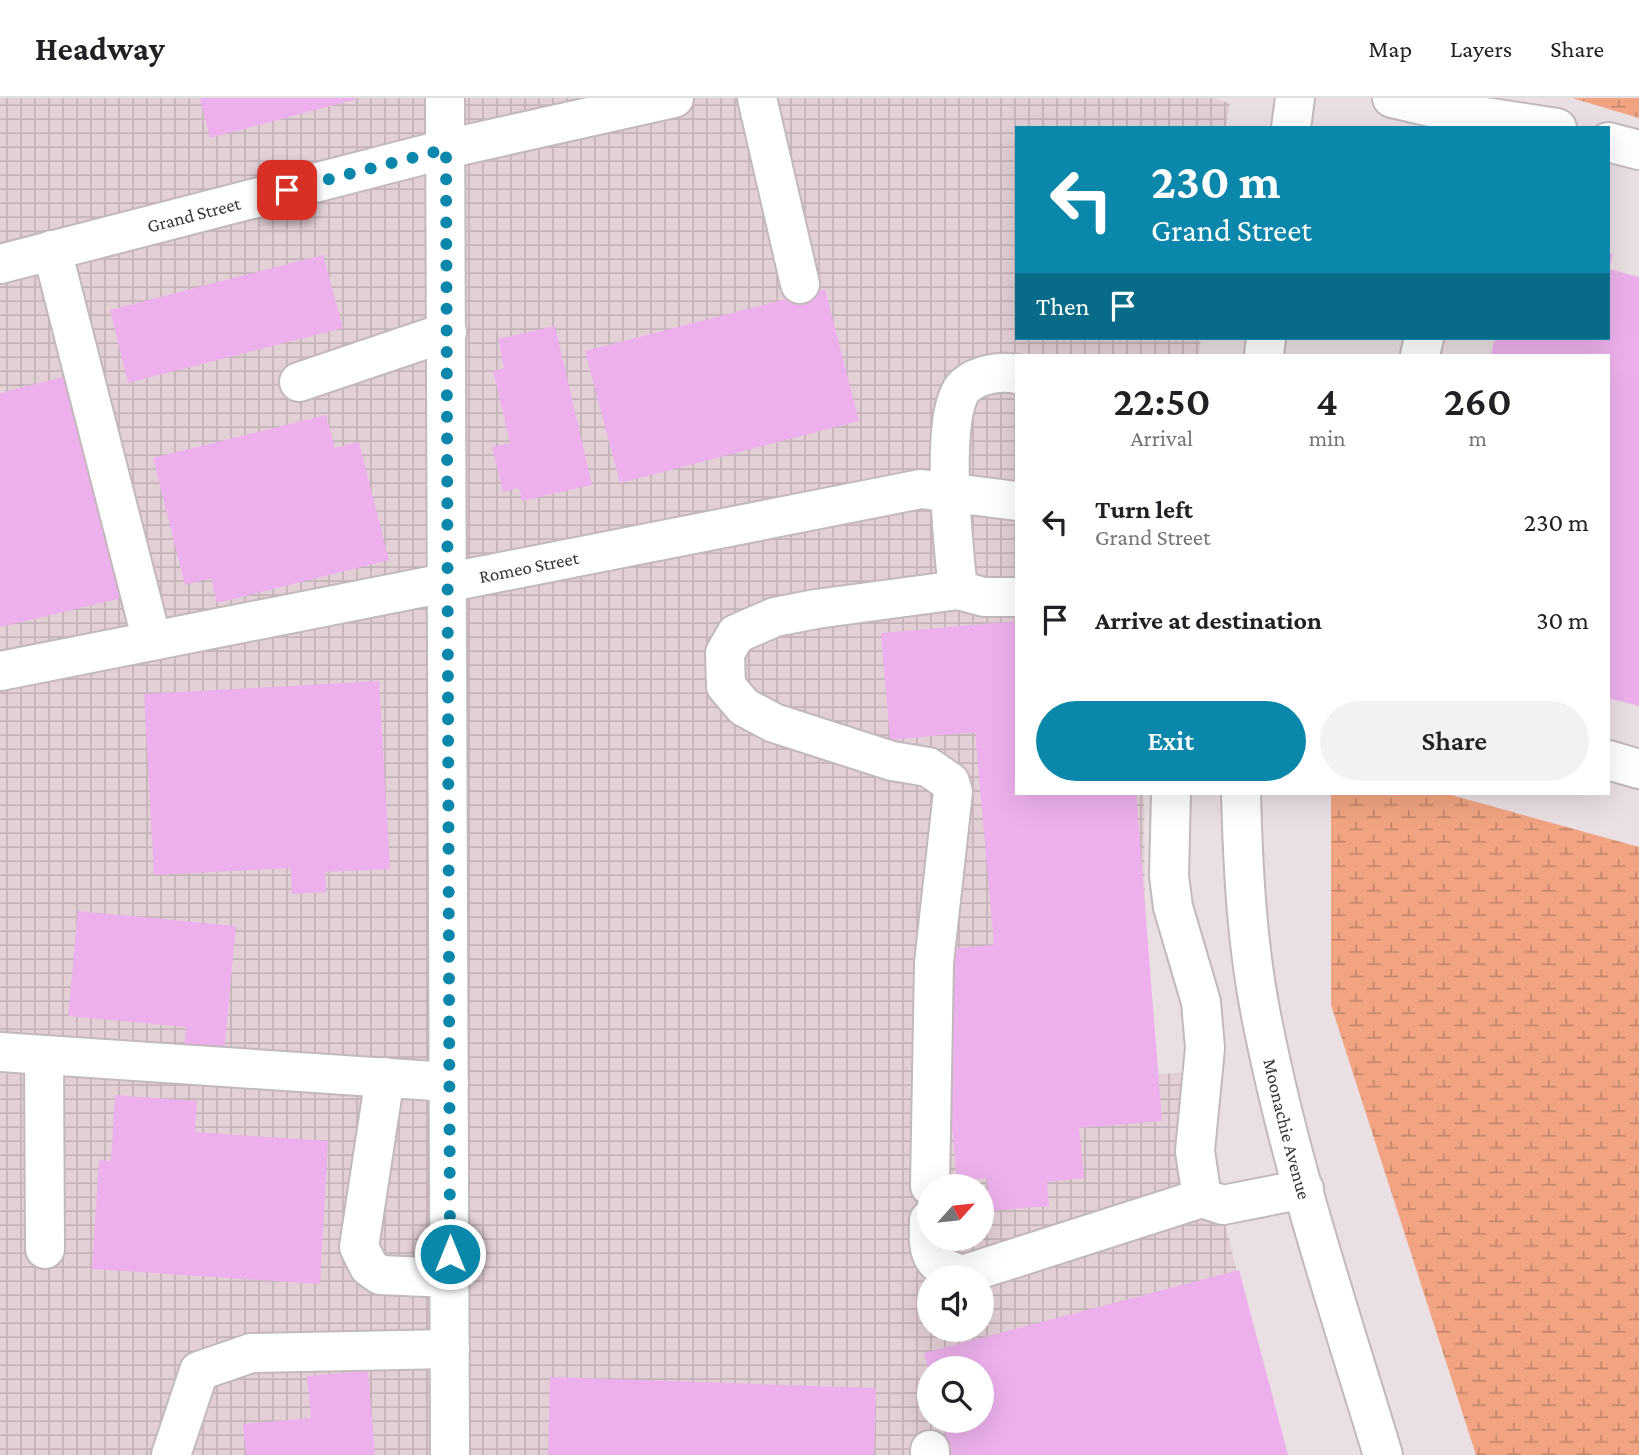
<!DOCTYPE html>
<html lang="en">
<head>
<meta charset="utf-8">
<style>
	:root { --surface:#fff; --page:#f2f2f2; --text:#202124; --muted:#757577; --line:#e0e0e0; --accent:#0a87aa }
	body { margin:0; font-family:"Crimson Pro",serif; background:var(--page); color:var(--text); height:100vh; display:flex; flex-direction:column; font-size:26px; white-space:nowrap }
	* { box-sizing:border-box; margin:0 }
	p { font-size:23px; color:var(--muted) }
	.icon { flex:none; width:38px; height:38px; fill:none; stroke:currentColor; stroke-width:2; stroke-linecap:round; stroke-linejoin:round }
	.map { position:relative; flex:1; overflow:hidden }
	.panel { position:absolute; left:1015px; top:256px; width:595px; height:441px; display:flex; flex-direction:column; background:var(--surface); border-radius:0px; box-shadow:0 7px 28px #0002 }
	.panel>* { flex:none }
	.top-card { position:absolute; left:1015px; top:28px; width:595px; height:214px; border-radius:0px; box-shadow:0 7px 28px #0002; background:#0a87aa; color:#fff; overflow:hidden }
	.needle { width:46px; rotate:63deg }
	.controls { position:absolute; left:917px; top:1076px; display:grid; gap:14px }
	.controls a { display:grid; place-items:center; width:77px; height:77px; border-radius:50%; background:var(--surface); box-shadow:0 7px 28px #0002; font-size:35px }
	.pin { position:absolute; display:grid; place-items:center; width:60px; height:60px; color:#fff; margin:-30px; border-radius:14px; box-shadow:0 4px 10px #0006 }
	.me { position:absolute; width:77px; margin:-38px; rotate:0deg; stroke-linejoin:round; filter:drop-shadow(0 0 5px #0008) }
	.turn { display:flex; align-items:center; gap:24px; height:147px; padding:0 21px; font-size:32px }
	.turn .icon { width:91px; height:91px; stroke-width:2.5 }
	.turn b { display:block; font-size:49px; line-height:60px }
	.then { display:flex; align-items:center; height:66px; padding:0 21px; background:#0003; gap:14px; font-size:26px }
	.eta { display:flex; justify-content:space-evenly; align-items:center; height:119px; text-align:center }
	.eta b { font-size:42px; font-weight:600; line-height:49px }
	.button { display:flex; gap:14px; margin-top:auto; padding:14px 21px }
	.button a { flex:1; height:80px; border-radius:42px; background:var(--accent); color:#fff; font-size:28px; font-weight:600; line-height:80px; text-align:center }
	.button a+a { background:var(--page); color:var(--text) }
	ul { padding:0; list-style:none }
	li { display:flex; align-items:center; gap:21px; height:98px; padding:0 21px }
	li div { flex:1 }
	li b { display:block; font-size:26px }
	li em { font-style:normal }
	header { display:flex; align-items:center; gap:42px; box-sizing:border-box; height:98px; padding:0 35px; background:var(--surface); border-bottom:2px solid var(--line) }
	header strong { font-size:33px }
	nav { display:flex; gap:38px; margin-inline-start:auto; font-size:24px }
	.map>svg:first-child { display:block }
	.industrial { fill:url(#industrial-grid); fill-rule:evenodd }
	.wetland { fill:url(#wetland-marsh) }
	.building { fill:#edb0ec }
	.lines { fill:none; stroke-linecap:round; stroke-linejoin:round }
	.minor-casing { stroke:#c3b8bc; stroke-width:42 }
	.major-casing { stroke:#c3b8bc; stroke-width:42 }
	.minor { stroke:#fff; stroke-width:38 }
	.major { stroke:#fff; stroke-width:38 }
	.route { stroke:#0a87aa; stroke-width:12; stroke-dasharray:0 21.6 }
	.labels { text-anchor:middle; stroke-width:5; stroke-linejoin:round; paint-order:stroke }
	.street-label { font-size:19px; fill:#383436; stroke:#fff }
</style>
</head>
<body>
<header>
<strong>Headway</strong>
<nav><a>Map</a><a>Layers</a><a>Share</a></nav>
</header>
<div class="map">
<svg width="1639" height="1357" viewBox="0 0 1639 1357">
	<defs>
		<pattern id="industrial-grid" width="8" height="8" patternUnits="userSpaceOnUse" patternTransform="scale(1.75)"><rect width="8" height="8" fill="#e3d0d7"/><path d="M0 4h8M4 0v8" fill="none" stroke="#c4b3b9"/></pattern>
		<pattern id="wetland-marsh" width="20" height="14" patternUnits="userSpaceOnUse" patternTransform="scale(1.75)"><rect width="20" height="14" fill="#f2a482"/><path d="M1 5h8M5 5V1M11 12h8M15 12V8" fill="none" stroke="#c5866b"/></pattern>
	</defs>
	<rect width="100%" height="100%" fill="#eadfe3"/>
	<!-- industrial -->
	<path class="industrial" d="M0,0H1211L1230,5L1226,30H1017V240H1201L1199,257H1017V695H1144L1146,977L1188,974L1282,1357H0ZM929,1088H982V1141H929ZM929,1180H982V1232H929ZM929,1270H982V1323H929Z"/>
	<!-- wetland -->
	<g class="wetland">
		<path d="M1572,0H1639V20Z"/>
		<path d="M1331,695H1444L1639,749V1357H1476L1331,907Z"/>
	</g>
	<!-- building -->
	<g class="building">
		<path d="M200,0H357V1L210,40Z"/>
		<path d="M1608,155L1613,156L1609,171L1639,179V608L1608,600V257H1491L1495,240H1608Z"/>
		<path d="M323,157L343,230L128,285L110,212Z"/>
		<path d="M825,191L859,323L620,385L585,253Z"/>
		<path d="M555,228L592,387L522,403L519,390L503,394L492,349L510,345L493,273L504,270L498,241Z"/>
		<path d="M75,276L130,498L0,529V295Z"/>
		<path d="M326,317L335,350L359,344L389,462L217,505L211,480L185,487L153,360Z"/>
		<path d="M1017,523V695H1136L1162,1023L1079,1030L1084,1080L1047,1084L1049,1108L990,1113L987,1080L957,1083L936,852L994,847L975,634L890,642L881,535Z"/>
		<path d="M379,583L390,771L325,774L326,794L292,796L291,770L154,777L144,596Z"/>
		<path d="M78,813L236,828L224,955L184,951L186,929L68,918Z"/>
		<path d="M115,997L197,1003L195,1034L328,1043L320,1186L92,1171L99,1062L111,1063Z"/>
		<path d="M1239,1172L1288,1357H951L942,1323H982V1270H928L924,1255Z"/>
		<path d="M368,1273L375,1357H246L243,1326L311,1320L307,1278Z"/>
		<path d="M550,1279L876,1290L874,1357H548Z"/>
	</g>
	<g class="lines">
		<!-- minor casing -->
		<g class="minor-casing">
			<g id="minor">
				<path d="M445,0L450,1357"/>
				<path d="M757,0L800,186"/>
				<path d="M1392,0L1452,14L1557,30"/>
				<path d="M1608,44L1639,52"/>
				<path d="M52,152L152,543"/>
				<path id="s1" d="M0,166L446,51L674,0"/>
				<path d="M1420,257L1424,240"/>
				<path d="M299,284L447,234"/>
				<path d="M958,492C954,454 938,313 965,288C978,276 1001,273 1017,276"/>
				<path id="s2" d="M0,573L921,391L1017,403"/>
				<path d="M1608,662L1639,671"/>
				<path d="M1171,695L1169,778L1173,809L1201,904L1205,950L1195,1053L1202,1100"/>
				<path d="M0,954L449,984"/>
				<path d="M44,957L45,1151"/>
				<path d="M385,979L359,1149L369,1169L380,1177L450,1180"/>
				<path d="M930,1088L934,865L953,694L950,684L928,669L892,663L774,625L744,609L726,588L725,555L736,536L775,519L816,511L958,492L984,499H1017"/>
				<path d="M929,1122C928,1155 928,1166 962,1177L1202,1100L1223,1107L1304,1091"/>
				<path d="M930,1352V1357"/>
				<path d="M171,1357L199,1273L251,1255L450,1251"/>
			</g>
		</g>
		<!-- major casing -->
		<g class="major-casing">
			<g id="major">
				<path d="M1291,30L1295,0"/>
				<path d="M1264,257L1266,240"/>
				<path id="s3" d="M1241,695C1243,772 1247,851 1263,927C1292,1073 1340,1215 1383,1357"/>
			</g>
		</g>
		<!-- minor -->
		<use href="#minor" class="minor"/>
		<!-- major -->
		<use href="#major" class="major"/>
	</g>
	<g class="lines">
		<!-- route -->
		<path class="route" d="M287,92L446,51L450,1156"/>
	</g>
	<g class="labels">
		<!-- street labels -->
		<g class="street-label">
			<text dy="7" stroke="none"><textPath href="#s1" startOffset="200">Grand Street</textPath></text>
			<text dy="7" stroke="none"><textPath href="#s2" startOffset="539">Romeo Street</textPath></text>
			<text dy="7" stroke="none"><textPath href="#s3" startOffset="340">Moonachie Avenue</textPath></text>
		</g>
	</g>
</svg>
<div class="controls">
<a><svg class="needle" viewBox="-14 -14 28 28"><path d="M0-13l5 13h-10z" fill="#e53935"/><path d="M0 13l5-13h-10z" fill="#757577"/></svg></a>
<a><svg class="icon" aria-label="sound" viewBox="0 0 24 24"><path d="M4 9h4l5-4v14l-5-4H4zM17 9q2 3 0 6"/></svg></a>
<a><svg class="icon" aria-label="search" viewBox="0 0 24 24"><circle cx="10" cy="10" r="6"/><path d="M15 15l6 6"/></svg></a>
</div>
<div class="pin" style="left:287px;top:92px;background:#d93025"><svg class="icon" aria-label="arrive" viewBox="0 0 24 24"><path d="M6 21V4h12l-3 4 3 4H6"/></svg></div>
<svg class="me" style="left:450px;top:1156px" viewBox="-20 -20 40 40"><circle r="17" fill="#0a87aa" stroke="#fff" stroke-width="3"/><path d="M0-11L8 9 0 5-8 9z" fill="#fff"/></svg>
<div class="top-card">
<div class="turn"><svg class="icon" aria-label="left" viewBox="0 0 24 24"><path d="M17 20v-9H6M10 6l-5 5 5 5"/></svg><div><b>230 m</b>Grand Street</div></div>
<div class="then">Then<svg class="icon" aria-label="arrive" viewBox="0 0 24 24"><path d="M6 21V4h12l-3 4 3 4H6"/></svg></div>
</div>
<section class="panel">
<div class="eta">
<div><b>22:50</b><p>Arrival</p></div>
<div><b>4</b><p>min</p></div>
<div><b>260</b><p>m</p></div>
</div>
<ul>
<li><svg class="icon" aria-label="left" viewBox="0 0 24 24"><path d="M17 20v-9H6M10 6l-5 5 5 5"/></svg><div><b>Turn left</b><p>Grand Street</p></div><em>230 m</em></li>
<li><svg class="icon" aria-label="arrive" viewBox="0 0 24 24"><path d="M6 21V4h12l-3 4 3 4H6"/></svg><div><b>Arrive at destination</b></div><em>30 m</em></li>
</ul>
<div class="button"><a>Exit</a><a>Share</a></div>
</section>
</div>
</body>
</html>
